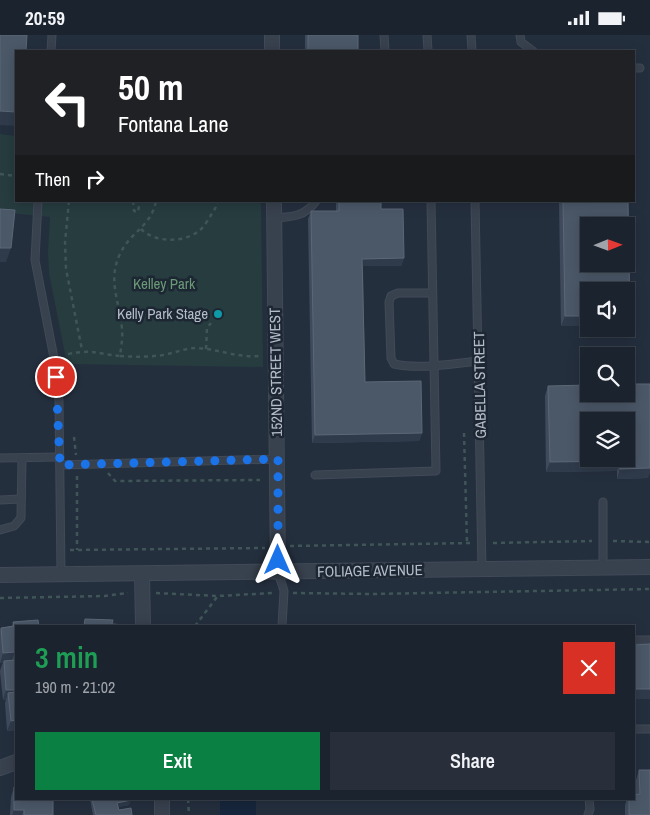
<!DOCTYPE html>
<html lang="en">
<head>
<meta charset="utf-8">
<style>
	:root { --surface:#1b232e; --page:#282f3a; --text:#f1f3f6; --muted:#a0a4aa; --line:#39404a; --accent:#0b8043 }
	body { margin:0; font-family:"Archivo Narrow",sans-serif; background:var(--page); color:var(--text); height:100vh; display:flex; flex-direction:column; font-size:19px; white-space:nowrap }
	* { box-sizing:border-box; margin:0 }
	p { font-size:16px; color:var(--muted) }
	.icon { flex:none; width:28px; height:28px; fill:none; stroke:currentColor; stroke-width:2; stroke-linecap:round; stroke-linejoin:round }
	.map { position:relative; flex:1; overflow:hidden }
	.panel { position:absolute; left:15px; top:590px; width:620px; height:175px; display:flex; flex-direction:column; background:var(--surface); border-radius:0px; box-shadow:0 2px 12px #0003,0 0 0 1px var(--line) }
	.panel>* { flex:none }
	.banner { position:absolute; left:15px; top:15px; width:620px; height:152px; border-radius:0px; box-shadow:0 2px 12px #0003,0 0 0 1px var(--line); background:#202124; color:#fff; overflow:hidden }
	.needle { width:32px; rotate:89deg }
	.fabs { position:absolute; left:580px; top:182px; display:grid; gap:10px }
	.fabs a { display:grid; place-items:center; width:55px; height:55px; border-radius:0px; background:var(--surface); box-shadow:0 2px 12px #0003,0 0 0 1px var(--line); font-size:25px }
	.pin { position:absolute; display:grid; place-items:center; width:42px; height:42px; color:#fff; margin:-21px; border:2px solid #fff; border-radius:50%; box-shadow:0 1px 5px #0007 }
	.me { position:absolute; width:55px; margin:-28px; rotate:0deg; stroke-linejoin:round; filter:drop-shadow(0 0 4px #0008) }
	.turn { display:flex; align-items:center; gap:18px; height:105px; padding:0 20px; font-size:22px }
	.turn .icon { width:65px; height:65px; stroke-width:2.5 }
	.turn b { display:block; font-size:35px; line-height:42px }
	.then { display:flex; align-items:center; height:48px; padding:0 20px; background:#0003; gap:10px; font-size:19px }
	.round { display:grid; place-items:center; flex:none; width:52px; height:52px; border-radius:0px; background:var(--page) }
	.summary { display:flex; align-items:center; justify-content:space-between; height:85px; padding:0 20px }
	h1 { font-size:30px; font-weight:600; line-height:38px; color:#1e9e55 }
	.action { display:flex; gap:10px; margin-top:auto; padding:10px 20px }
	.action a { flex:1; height:58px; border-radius:0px; background:var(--accent); color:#fff; font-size:20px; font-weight:600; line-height:58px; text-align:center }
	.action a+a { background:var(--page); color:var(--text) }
	.status { display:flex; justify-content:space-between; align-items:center; height:35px; padding:0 25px; background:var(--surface); direction:ltr }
	.status svg { height:14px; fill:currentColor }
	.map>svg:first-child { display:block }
	.green { fill:#263c3f }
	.water { fill:#17263c }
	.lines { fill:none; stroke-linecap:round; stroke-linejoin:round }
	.service-casing { stroke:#414a57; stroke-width:9 }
	.minor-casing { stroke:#414a57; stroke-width:16 }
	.path { stroke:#3f5557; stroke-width:2.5; stroke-dasharray:4 4; stroke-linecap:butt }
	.service { stroke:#38414e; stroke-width:7 }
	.minor { stroke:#38414e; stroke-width:14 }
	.wall { fill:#3f4b5c }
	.shaded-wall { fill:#2f3b4b }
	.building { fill:#4b5868; stroke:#5c6777; fill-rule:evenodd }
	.route { stroke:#1a73e8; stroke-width:9; stroke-dasharray:0 16.2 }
	.culture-dot { fill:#0f9aa8; stroke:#1d2633; stroke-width:2 }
	.labels { text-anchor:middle; stroke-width:5; stroke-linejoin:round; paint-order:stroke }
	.park-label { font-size:15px; fill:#6b9a76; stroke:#1d2633 }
	.poi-label { font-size:15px; fill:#b4bcc9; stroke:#1d2633; text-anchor:end }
	.street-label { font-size:15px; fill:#b4bcc9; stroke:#1d2633 }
</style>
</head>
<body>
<div class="status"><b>20:59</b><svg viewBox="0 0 49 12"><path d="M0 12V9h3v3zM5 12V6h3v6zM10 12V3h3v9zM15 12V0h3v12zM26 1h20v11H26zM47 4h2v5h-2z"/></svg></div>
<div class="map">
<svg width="650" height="780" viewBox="0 0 650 780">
	<rect width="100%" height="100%" fill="#242f3e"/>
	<!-- green -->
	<path class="green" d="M0,99L16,101V166H261L263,332L67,329L49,238L48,218L50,182L0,177Z"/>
	<!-- water -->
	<rect class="water" x="220" y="764" width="36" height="16"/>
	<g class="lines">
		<!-- service casing -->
		<g class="service-casing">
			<g id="service">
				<path d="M384,0L385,16"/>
				<path d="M427,0L428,16"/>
				<path d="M471,0L472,16"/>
				<path d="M520,0L521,7L533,16"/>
				<path d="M51,16L52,0"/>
				<path d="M634,33H640"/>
				<path d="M38,166L35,225L54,323L59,366L61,540"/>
				<path d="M475,166L482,534"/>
				<path d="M274,183C292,182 304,182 316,166"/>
				<path d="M432,258H398L391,261L389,267L391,323L394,329C420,335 454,328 480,326"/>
				<path d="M0,423L60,422"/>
				<path d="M61,430L277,424"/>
				<path d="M315,440L436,436L431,166"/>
				<path d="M0,465L21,464"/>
				<path d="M603,467V533"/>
				<path d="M0,495L14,491L21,483L22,423"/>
				<path d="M278,537L284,556L282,591"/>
				<path d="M634,605H650"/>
				<path d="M634,694H650"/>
				<path d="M588,780L590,774L589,764"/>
			</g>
		</g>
		<!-- minor casing -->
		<g class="minor-casing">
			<g id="minor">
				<path d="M272,0V16"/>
				<path d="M274,166L278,537"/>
				<path d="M142,539L143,591"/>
				<path d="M0,540L650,532"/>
				<path d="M0,733L16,727"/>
				<path d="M162,764V780"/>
			</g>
		</g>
		<!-- path -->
		<g class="path">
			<path d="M0,139L16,141"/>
			<path d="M69,166L65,207L66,234L82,315"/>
			<path d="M133,166L134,176L138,177L140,166"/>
			<path d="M167,166H176"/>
			<path d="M141,194C155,208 183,208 199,196C204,192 208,185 211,180C214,175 217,172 217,166"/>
			<path d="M206,314L207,293L211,288"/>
			<path d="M68,319C92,314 98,319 120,321C121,312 123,303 122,294C120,267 107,246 120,219C130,197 151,192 156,166"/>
			<path d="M120,321C135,322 149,322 163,320C175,318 185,313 197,313C218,314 238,323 259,321"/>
			<path d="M464,398L467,508"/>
			<path d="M74,402L76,420"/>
			<path d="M108,438L115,446L260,445"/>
			<path d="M77,441V515"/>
			<path d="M613,506L650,507"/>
			<path d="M493,508L592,506"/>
			<path d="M290,511L472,508"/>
			<path d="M70,515L265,513"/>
			<path d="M156,558L217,561L273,558"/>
			<path d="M293,558L372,559L650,554"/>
			<path d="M0,563L105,561L128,558"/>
			<path d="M195,591L217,562"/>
			<path d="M188,764L189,780"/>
		</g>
		<!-- service -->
		<use href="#service" class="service"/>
		<!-- minor -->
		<use href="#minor" class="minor"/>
	</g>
	<!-- wall -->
	<g class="wall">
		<rect x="305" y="0" width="53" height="16"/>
		<path d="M336,166H381V174L404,223L401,231H363L365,347L422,398L419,406L312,408L308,184L311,176H336Z"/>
		<path d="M559,166H628L630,280L627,290L626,256H589V291H561Z"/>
		<path d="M548,351L648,443L617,444V436L546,437L545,361Z"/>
		<path d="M38,585L16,695L7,696L5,668L6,665H3L0,636L3,627L0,628V596L1,593L12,591L13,587Z"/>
		<path d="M639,735L650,780H625V770L627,764H634L636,759V745Z"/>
		<path d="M14,752L53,780H10L11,762Z"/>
		<path d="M90,764H130L129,770L118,772L119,775L132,780H93Z"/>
	</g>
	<!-- shaded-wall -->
	<g class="shaded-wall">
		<path d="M0,76L16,77V91L0,90Z"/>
		<path d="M0,213H11L6,227H0Z"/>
		<path d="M404,223L401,231H360L362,224Z"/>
		<path d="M626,280H630L627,290H626Z"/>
		<path d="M565,281H589V291H561Z"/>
		<path d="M422,398L419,406L312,408L315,400Z"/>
		<path d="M620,426L617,436L546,437L550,427Z"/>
		<path d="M650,433V438L648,443L617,444L620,434Z"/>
		<path d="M15,617L11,627L4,626L3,627L0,628L3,618Z"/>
		<rect x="634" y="654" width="16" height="10"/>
		<path d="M6,655H15L11,665L8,658L6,665H3Z"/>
		<path d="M16,685V695L7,696L11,686Z"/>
		<path d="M131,765L129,770L115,773L117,768Z"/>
		<path d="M14,775H24L22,780H12Z"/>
	</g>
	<!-- building -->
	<g class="building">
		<path d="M0,0H27L26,16H16V77L0,76Z"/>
		<rect x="308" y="0" width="50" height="16"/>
		<path d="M339,166H381V174H403L404,223L362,224L365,347L421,346L422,398L315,400L311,176H339Z"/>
		<path d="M563,166H628L630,280H626V256H589V281H565ZM589,191H626V229H589Z"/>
		<path d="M0,174L15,175L11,213H0Z"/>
		<path d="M626,349H650V433L620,434V426L550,427L548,351L589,350V359H626ZM589,386H626V424H589Z"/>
		<path d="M85,584L113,585L112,589L125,590V591H84Z"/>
		<path d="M38,585L39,591H16V685L11,686L8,658L15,657V655H6L4,626L16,625L15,617L3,618L1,593L14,591L13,587Z"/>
		<path d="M650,609V654H634V610Z"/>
		<path d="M639,735H650V780H629V764H634V760L640,759Z"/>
		<path d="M14,752H16V764H53V780H24V775H14Z"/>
		<path d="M92,764H130L131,765L117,768L119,775L131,773L132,780H96Z"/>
	</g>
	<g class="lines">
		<!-- route -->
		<path class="route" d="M56,342L60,430L278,424V525"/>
	</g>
	<!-- markers -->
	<circle class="culture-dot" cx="218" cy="279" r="5"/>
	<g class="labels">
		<!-- park labels -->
		<g class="park-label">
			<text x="164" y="254">Kelley Park</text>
		</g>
		<!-- poi labels -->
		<g class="poi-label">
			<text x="208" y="284">Kelly Park Stage</text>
		</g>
		<!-- street labels -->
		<g class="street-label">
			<text transform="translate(276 337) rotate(-91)" y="5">152ND STREET WEST</text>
			<text transform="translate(480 350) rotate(-91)" y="5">GABELLA STREET</text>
			<text transform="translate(370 536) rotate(-1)" y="5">FOLIAGE AVENUE</text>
		</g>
	</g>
</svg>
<div class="fabs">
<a><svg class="needle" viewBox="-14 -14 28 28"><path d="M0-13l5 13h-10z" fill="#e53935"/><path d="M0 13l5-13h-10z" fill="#a0a4aa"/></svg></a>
<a><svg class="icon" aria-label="sound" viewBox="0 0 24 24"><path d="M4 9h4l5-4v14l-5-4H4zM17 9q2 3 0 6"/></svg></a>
<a><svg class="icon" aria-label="search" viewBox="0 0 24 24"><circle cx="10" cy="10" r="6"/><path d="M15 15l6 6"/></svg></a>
<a><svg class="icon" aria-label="layers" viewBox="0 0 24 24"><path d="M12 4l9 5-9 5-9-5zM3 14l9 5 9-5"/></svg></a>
</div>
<div class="pin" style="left:56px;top:342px;background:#d93025"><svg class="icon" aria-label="arrive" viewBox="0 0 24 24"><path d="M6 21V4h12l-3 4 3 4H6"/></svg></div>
<svg class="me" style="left:278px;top:525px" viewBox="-20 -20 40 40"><path d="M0-17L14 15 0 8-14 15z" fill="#1a73e8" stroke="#fff" stroke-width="4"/></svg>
<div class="banner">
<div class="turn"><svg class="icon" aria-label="left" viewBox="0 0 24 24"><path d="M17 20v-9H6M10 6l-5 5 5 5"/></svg><div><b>50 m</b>Fontana Lane</div></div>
<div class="then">Then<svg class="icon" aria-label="right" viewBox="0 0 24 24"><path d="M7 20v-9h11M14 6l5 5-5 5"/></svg></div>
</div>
<section class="panel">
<div class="summary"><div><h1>3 min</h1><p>190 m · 21:02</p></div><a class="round" style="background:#d93025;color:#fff"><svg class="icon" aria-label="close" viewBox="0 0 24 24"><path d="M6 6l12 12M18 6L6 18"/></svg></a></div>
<div class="action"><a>Exit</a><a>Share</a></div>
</section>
</div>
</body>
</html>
